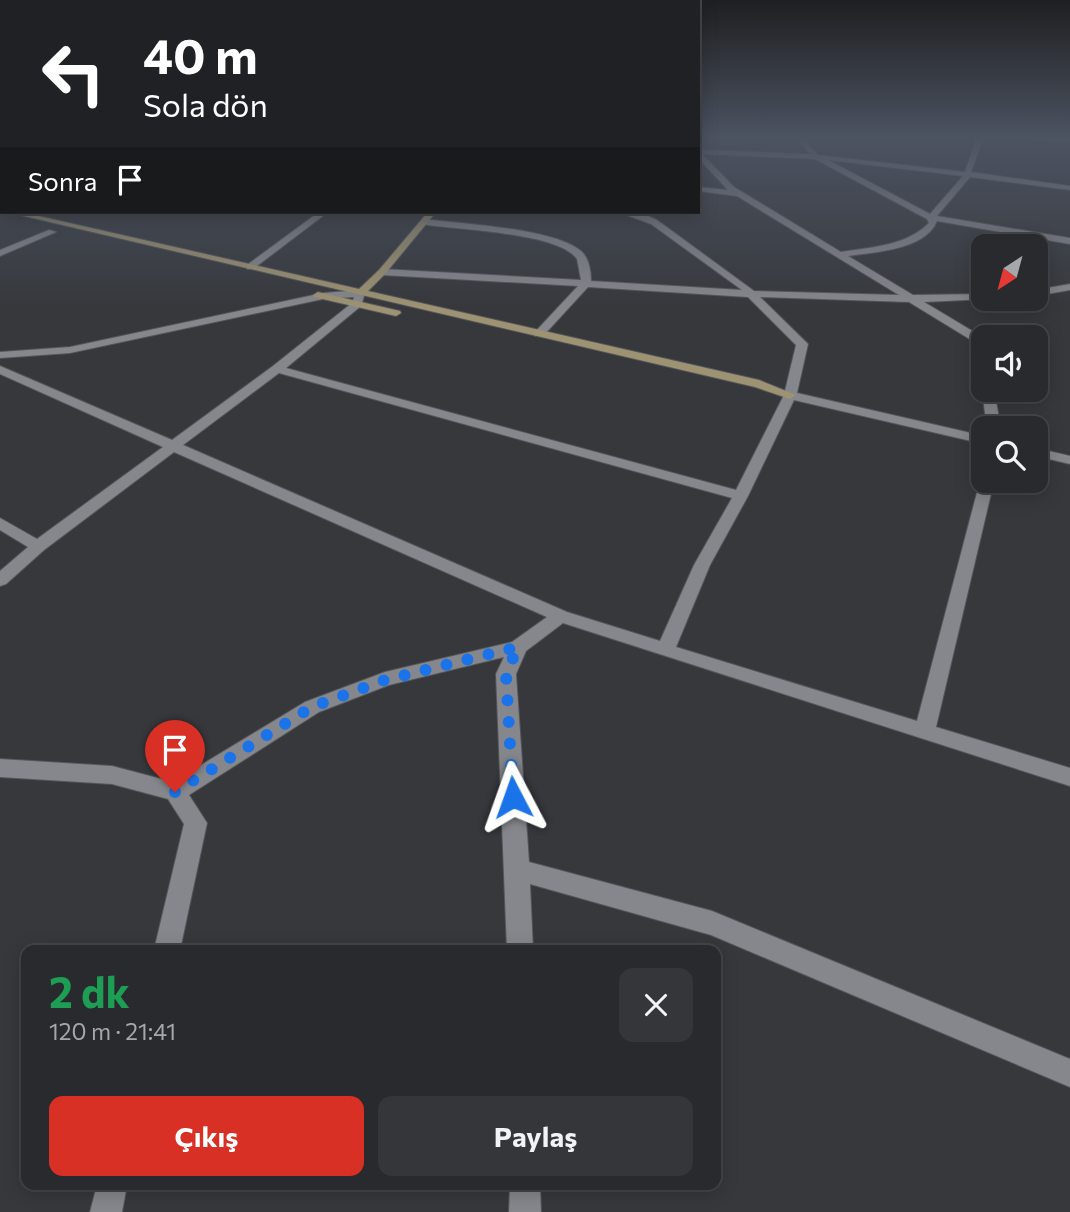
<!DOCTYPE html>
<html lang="tr">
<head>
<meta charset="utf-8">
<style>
	:root { --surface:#282a2d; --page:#343639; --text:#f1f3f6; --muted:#a5a7aa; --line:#444649; --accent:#d93025 }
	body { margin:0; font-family:Commissioner,sans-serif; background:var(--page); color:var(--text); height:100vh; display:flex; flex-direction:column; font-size:26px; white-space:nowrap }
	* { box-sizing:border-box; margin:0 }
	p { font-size:23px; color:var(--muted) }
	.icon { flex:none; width:38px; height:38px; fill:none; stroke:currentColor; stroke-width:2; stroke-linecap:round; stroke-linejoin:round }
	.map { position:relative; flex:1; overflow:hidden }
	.panel { position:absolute; left:21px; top:945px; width:700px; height:245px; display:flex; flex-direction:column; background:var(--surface); border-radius:14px; box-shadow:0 4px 18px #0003,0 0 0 2px var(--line) }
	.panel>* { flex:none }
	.banner { position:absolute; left:0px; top:0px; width:700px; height:214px; box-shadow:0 4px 18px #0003,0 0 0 2px var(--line); background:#202124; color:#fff; overflow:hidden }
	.needle { width:46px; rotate:216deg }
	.fabs { position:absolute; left:971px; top:234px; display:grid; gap:14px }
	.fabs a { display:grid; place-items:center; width:77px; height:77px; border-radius:14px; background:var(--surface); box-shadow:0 4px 18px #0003,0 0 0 2px var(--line); font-size:35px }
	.pin { position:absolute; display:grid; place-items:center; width:60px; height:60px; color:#fff; margin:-72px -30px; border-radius:50% 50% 50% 0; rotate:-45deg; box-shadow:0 0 7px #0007 }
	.pin .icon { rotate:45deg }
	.me { position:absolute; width:77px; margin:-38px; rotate:356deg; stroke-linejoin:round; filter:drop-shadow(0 0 5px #0008) }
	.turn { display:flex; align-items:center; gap:24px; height:147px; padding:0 28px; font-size:32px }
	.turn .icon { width:91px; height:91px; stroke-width:2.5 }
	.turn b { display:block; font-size:49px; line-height:60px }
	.then { display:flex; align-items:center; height:66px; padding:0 28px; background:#0003; gap:14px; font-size:26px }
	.round { display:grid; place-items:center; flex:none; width:74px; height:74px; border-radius:14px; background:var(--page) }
	.head { display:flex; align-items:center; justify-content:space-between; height:119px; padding:0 28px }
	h1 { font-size:42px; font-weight:700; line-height:52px; color:#1e9e55 }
	.primary-button { display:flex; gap:14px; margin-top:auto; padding:14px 28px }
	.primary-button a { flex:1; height:80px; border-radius:14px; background:var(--accent); color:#fff; font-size:28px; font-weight:700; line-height:80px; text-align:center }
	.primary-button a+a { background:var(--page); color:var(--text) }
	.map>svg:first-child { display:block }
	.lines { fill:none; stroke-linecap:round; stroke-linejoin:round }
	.street-casing { stroke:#545559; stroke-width:2 }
	.secondary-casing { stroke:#545559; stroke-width:2 }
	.street { fill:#86878c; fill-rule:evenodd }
	.secondary { fill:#9d9272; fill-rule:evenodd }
	.route { stroke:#1a73e8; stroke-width:12; stroke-dasharray:0 21.6 }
</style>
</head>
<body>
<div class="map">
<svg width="1070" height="1212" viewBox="0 0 1070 1212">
	<rect width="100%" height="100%" fill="#36383c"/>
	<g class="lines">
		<!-- street casing -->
		<g class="street-casing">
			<g id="street">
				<path d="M795,137H801L818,155L965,172L976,139L970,137H1070V141L983,139L971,172L1070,186V190L970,177L937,216L1070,238V244L937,221C925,250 875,252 848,256L913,295L984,294V299H987L924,302L984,338V361L978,358L976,343L909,302L760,297L808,344L797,393L984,436V444L794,400L748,496L710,565L676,647L917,721L980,481L984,478V481H994L936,727L1070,768V786L563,623L526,651L516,674L529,862L712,911L1070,1059V1087L711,935L530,884L533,950H507L496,674L504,657L389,685L319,712L189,795L207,823L180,950H154L184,824L168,799L112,784L0,777V759L112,766L173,782L305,702L385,672L512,642L547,617L174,452L44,550L6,584L0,586V571L28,547L0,530V518L37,539L163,447L0,374V366L172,440L273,366L352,303L354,297L323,299L70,353L0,358V352L70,347L323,293L360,290L365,293L361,306L286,368L736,490L784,395L796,345L748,297L588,287L543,336H535V332L578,286L382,275L377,272L382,269L581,280L577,259C558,232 455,230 421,224L424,219C461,224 553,228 581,251C589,258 591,271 591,281L742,290L651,224L618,212H639L657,220L754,291L899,295L737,196L698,191V187L728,190L698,158V150L810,154ZM702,154L815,159L927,219L929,223C906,246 872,247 841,252L734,187ZM828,160L963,176L930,214ZM279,373L732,498L694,565L660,641L567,612L183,445Z"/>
				<rect x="0" y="155" width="2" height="4"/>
				<path d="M319,212H328L253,269H247V265Z"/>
				<path d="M49,230L56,232L0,256V250Z"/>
				<path d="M1070,284V290L1036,296V290Z"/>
				<path d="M984,388V390H994L1001,429H987L982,390Z"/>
				<path d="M1036,448L1070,456V464L1036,456Z"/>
				<path d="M97,1185H127L122,1212H90Z"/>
				<path d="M510,1185H540L541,1212H509Z"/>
			</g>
		</g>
		<!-- secondary casing -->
		<g class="secondary-casing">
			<g id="secondary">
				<path d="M7,212H21L359,289L379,270L428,212H436L385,274L368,291L759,380L796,395L790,399L755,387Z"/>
				<path d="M318,292L400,311L401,313L396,316L314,297L313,295Z"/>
			</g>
		</g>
		<!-- street -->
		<use href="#street" class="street"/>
		<!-- secondary -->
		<use href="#secondary" class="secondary"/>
	</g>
	<!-- sky -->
	<linearGradient id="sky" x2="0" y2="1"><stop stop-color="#1e1f21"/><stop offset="0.45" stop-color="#4c5361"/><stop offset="1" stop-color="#4c5361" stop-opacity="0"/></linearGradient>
	<rect width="1070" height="307" fill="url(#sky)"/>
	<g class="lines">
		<!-- route -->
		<path class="route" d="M175,792L312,707L385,680L518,647L506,674L513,797"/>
	</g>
</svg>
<div class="fabs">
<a><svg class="needle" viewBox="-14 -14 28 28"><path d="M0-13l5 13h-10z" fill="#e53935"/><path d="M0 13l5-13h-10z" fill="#a5a7aa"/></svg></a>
<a><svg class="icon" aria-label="sound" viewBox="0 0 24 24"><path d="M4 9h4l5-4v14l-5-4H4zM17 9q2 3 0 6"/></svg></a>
<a><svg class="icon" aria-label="search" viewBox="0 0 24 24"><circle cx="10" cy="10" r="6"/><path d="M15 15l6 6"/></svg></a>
</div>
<div class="pin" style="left:175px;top:792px;background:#d93025"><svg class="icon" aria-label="arrive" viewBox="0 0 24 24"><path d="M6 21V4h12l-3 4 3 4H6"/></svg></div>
<svg class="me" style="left:513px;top:797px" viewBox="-20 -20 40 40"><path d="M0-17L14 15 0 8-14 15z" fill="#1a73e8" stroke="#fff" stroke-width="4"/></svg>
<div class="banner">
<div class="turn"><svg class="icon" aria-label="left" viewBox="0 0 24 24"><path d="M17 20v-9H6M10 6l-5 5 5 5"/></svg><div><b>40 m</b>Sola dön</div></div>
<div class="then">Sonra<svg class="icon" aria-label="arrive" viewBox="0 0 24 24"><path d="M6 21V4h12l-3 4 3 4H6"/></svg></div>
</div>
<section class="panel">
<div class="head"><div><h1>2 dk</h1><p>120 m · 21:41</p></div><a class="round"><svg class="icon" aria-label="close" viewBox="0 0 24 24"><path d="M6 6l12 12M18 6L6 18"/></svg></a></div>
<div class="primary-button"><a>Çıkış</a><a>Paylaş</a></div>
</section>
</div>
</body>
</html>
